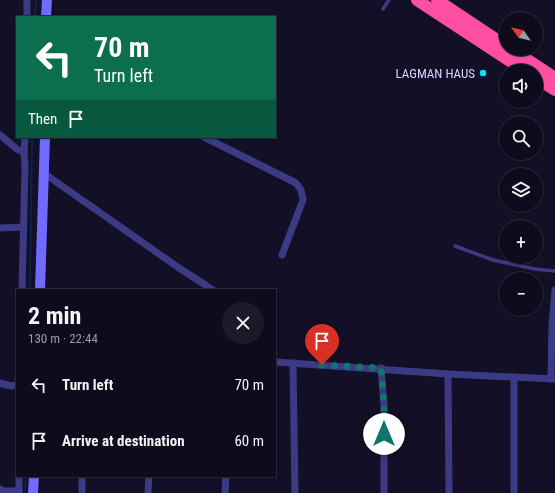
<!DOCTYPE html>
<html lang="en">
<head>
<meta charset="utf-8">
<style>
	:root { --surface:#0e0b1c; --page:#1c1929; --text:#f1f3f6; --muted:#9b9ba3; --line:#2e2b3b }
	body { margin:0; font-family:"Roboto Condensed",sans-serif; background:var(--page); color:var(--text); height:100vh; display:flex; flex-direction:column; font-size:15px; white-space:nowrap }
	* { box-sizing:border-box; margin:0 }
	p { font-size:13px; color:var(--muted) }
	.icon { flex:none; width:22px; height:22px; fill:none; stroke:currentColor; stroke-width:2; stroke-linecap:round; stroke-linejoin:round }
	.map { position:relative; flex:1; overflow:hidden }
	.drawer { position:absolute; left:16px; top:289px; width:260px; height:188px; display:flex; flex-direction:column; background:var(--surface); border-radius:0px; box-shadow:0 1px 3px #0004,0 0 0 1px var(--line) }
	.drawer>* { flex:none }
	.guide { position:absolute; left:16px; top:16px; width:260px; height:122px; border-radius:0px; box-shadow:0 1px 3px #0004,0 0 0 1px var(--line); background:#0b6e4f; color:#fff; overflow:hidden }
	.needle { width:26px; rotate:304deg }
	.buttons { position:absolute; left:499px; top:12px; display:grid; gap:8px }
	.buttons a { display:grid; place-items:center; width:44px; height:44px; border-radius:50%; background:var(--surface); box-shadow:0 1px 3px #0004,0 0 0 1px var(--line); font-size:20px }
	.pin { position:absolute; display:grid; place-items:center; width:34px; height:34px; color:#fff; margin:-41px -17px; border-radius:50% 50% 50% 0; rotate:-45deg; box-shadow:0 0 4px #0007 }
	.pin .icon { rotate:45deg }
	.me { position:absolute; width:44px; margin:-22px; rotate:0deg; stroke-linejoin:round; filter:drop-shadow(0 0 3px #0008) }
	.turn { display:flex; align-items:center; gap:14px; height:84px; padding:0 12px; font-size:18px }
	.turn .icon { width:52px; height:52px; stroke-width:2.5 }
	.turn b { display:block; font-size:28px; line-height:34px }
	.then { display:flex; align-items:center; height:38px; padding:0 12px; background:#0003; gap:8px; font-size:15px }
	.round { display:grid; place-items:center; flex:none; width:42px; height:42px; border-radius:21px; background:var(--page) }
	.summary { display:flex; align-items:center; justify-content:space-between; height:68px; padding:0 12px }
	h1 { font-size:24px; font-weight:700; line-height:30px }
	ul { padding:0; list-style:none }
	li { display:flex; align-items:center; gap:12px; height:56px; padding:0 12px }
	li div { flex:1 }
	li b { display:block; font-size:15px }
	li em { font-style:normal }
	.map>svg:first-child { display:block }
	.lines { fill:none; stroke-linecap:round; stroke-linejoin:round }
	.stream { stroke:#0c2248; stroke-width:2 }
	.lane { stroke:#3d3a85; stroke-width:3.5 }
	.street { stroke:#3d3a85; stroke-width:7 }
	.secondary { stroke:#6f6bff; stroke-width:10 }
	.highway { stroke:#ff4fa3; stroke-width:12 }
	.route { stroke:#0f766e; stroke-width:7; stroke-dasharray:0 12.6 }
	.poi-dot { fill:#00e5ff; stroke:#130f26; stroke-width:1.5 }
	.labels { text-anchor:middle; stroke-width:3.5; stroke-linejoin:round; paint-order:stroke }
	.poi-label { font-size:13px; fill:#d9d4ff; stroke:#130f26; text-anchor:end }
</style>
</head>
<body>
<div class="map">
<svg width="555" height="493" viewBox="0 0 555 493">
	<rect width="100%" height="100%" fill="#130f26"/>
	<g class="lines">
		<!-- stream -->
		<g class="stream">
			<path d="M35,17L36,0"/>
			<path d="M30,290L32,137"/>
			<path d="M25,493L26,476"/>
		</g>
		<!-- lane -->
		<g class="lane">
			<path d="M383,9L389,0"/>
			<path d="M455,246L493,260L535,269L555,271"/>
		</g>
		<!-- street -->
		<g class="street">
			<path d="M27,17V0"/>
			<path d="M0,135L18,150L24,152"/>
			<path d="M204,137L296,183L301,190L303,200L282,255"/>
			<path d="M45,174L179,268L213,290"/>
			<path d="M0,228L23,227"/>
			<path d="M22,290L25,168L24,152L25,137"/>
			<path d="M275,362L448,374L555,379"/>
			<path d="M293,363L295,493"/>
			<path d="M381,368L384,405V493"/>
			<path d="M448,374L449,493"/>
			<path d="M551,379L552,324L555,290"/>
			<path d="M0,383L11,386L17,385"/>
			<path d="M0,489L3,491H19"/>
			<path d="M19,493V476"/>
			<path d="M82,493V476"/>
			<path d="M148,493L149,476"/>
			<path d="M225,493L226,476"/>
			<path d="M514,493V377"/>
		</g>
		<!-- secondary -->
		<g class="secondary">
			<path d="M46,17L47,0"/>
			<path d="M40,290L45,137"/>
			<path d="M33,493L34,476"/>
		</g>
		<!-- highway -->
		<g class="highway">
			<path d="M417,0L525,71"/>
			<path d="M437,0L506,46"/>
			<path d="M511,49L555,78"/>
			<path d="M536,78L555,90"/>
		</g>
	</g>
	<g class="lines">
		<!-- route -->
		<path class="route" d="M322,365L381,368L384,405V434"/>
	</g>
	<!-- markers -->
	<circle class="poi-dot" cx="483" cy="73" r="4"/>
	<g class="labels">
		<!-- poi labels -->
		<g class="poi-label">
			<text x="475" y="78">LAGMAN HAUS</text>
		</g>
	</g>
</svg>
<div class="buttons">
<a><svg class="needle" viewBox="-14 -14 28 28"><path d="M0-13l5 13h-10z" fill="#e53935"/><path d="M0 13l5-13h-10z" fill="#9b9ba3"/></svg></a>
<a><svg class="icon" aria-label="sound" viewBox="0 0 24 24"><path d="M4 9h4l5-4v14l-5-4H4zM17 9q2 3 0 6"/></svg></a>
<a><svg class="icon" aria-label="search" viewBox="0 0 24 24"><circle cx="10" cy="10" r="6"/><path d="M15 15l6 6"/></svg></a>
<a><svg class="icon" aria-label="layers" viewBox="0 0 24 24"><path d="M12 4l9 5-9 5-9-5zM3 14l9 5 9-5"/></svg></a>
<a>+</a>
<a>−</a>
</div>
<div class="pin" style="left:322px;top:365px;background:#d93025"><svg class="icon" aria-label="arrive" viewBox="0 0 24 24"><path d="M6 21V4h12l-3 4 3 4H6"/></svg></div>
<svg class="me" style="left:384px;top:434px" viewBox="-20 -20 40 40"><circle r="19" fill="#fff"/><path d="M0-13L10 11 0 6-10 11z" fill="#0f766e"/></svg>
<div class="guide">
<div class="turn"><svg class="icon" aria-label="left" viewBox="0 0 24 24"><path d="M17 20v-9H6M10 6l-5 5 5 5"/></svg><div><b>70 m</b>Turn left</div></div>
<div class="then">Then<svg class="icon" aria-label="arrive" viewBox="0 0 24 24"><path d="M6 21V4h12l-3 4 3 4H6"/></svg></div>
</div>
<section class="drawer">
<div class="summary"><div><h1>2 min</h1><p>130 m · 22:44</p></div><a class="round"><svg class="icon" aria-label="close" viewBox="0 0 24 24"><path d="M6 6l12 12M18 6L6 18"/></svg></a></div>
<ul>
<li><svg class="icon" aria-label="left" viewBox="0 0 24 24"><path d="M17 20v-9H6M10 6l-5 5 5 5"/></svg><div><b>Turn left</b></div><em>70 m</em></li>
<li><svg class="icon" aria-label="arrive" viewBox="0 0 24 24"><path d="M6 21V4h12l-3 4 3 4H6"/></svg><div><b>Arrive at destination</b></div><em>60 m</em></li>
</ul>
</section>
</div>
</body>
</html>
